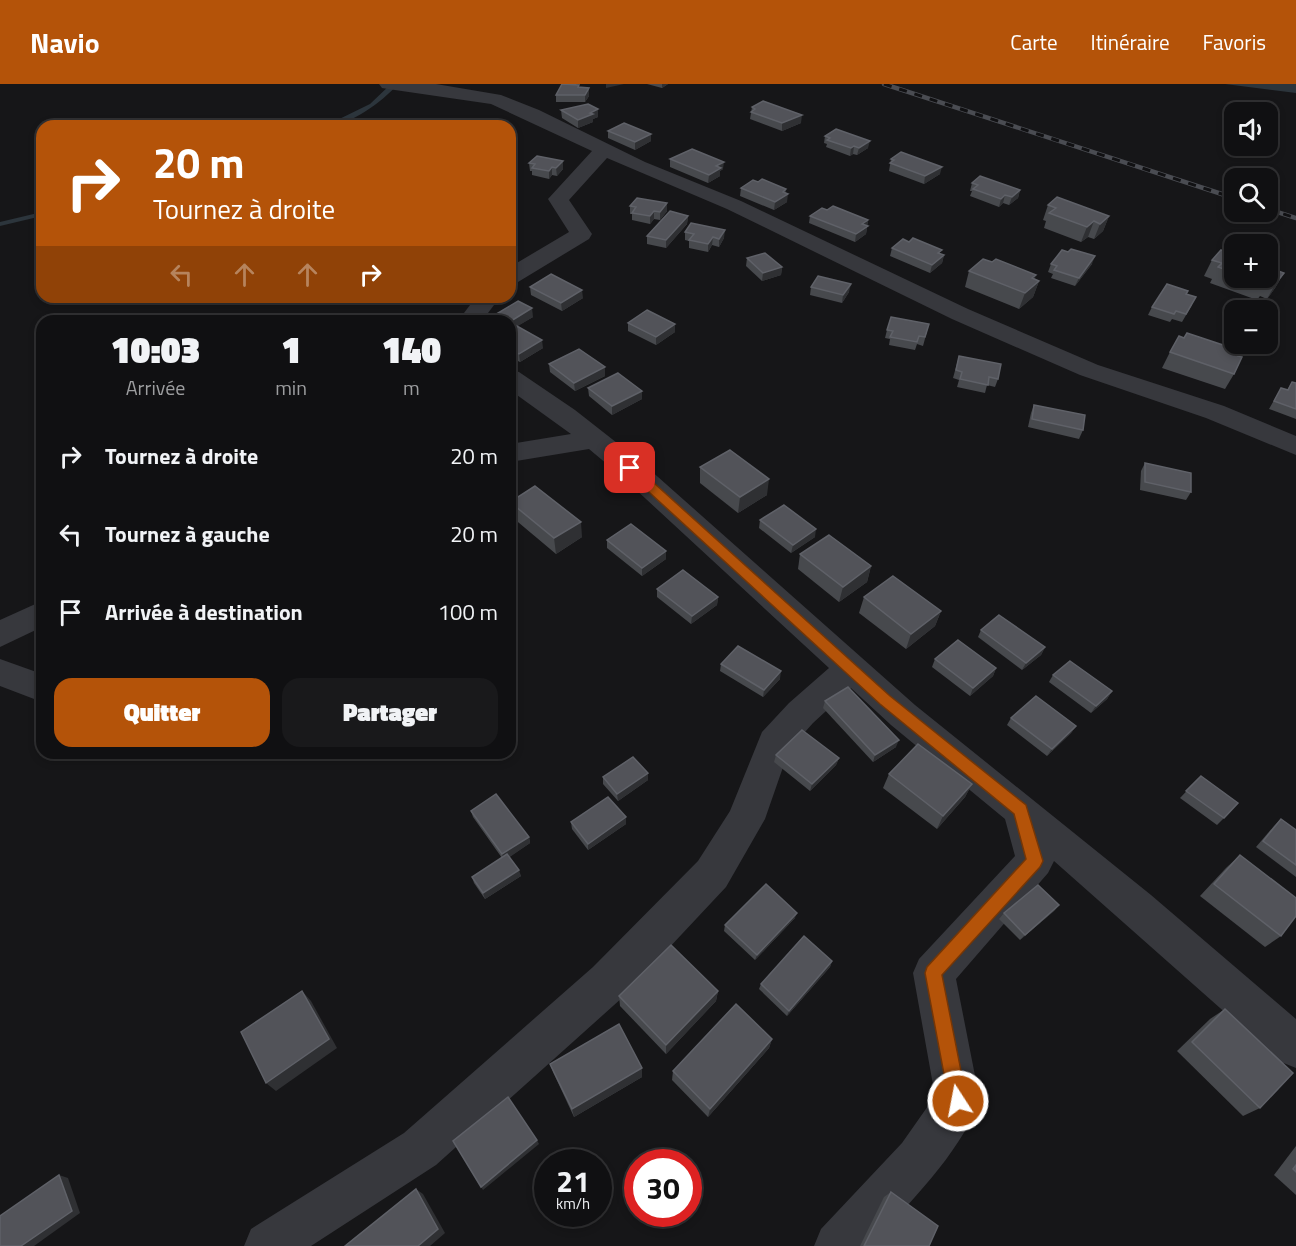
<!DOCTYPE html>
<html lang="fr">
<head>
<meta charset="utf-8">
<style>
	:root { --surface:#101012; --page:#19191b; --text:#f1f3f6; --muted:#9c9d9f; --line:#303032; --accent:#b45309 }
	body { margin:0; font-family:"Titillium Web",sans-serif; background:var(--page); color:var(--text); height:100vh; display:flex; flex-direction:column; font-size:22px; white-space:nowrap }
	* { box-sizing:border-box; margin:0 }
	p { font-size:20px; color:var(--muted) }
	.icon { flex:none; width:33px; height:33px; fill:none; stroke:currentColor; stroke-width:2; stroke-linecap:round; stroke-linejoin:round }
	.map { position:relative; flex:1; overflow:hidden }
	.side { position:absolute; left:36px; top:231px; width:480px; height:444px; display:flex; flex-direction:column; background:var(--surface); border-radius:18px; box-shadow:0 3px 9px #0003,0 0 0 2px var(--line) }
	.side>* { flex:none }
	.guide { position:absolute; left:36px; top:36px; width:480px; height:183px; border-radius:18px; box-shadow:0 3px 9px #0003,0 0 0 2px var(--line); background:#b45309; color:#fff; overflow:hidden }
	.tools { position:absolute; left:1224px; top:18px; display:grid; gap:12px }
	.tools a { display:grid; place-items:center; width:54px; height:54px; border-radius:12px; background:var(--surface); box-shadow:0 3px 9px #0003,0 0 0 2px var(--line); font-size:30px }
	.speed { position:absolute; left:534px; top:1065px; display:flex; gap:12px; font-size:30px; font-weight:700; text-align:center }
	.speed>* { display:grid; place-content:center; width:78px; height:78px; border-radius:50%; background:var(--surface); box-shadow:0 3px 9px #0003,0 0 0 2px var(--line); line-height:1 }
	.speed small { font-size:15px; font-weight:400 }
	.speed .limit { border:9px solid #d22; background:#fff; color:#111 }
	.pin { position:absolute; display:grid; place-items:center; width:51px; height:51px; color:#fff; margin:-26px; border-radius:12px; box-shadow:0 3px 9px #0006 }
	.me { position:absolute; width:66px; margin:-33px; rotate:349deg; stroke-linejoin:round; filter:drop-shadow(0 0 4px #0008) }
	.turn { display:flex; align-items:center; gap:21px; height:126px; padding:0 18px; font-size:27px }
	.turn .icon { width:78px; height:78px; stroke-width:2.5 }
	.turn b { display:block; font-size:42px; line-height:51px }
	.lanes { display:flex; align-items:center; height:57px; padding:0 18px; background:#0003; justify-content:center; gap:30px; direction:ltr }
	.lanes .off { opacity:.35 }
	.eta { display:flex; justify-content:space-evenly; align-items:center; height:102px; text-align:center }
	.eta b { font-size:36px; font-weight:800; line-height:42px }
	.button { display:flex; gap:12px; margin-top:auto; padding:12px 18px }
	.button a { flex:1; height:69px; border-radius:18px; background:var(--accent); color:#fff; font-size:24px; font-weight:800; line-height:69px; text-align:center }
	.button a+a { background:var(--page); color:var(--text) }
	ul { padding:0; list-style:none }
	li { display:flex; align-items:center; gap:18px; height:78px; padding:0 18px }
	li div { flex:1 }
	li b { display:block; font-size:22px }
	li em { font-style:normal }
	header { display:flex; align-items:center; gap:36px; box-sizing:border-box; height:84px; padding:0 30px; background:var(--accent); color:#fff }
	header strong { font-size:28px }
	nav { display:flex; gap:33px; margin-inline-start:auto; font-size:21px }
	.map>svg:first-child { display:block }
	.water { fill:#2c353c }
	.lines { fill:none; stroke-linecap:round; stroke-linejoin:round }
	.stream { fill:#2c353c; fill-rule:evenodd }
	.minor { fill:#37383d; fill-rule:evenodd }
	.rail-casing { stroke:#4a4c52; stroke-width:4.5 }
	.rail { stroke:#111113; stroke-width:3; stroke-dasharray:8; stroke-linecap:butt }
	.wall { fill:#47494d }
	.shaded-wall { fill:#2f3033 }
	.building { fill:#525359; stroke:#5f6168; stroke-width:1.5 }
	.route { fill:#b45309; stroke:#753606; stroke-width:1.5 }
</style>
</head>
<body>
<header>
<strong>Navio</strong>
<nav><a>Carte</a><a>Itinéraire</a><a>Favoris</a></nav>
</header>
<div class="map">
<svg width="1296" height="1162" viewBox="0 0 1296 1162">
	<rect width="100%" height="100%" fill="#161618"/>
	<!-- water -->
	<path class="water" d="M1225,0H1296V9Z"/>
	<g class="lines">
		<!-- stream -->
		<g class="stream">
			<path d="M391,0H398C382,18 350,42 325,42L370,20Z"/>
			<path d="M42,128V132L0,142V138Z"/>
		</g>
		<!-- minor -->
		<g class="minor">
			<path d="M379,0H436L501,11L539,26L645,78L741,117L968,225L1098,281L1224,322L1296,352V371L1206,334L1080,291L952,235L727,125L607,74L569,116L592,150L589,155L518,198L510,200V183L569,148L548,115L592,67L491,20L388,5L382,4Z"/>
			<path d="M476,213H500L482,237H458Z"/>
			<path d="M510,286L519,288L575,326L640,377L915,621L1151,811L1296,935V984L1281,978L1054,777L1048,789L956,895L980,1017C957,1073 910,1118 870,1162H814L821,1145L902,1059L935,1012L913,889L919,875L1015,772L1005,735L891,641L851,604L813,639L789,666L765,735L726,803L623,913L436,1081L311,1162H244L251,1145L404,1049L593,883L698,777L730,727L762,648L789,619L829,584L620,391L589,365L510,378V360L571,350L510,306Z"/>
			<path d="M42,517V543L0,563V536Z"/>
			<path d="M0,575L42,590V618L0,602Z"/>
		</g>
		<!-- rail casing -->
		<g class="rail-casing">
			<g id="rail">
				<path d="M884,0L1234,114"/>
				<path d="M1268,125L1296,134"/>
			</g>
		</g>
		<!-- rail -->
		<use href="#rail" class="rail"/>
	</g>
	<!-- wall -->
	<g class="wall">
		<path d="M647,0H668L662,4Z"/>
		<path d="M589,4V12L585,18H556V11Z"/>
		<path d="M752,23L801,39L782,47L750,35Z"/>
		<path d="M598,25V33L593,35V38L578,44L562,34L561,26Z"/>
		<path d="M608,47L651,57L635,66L608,54Z"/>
		<path d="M825,52L868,64L857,71L853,70L850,72L826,63L827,60L824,59Z"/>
		<path d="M670,75L723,85L720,87V92L708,99L670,83Z"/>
		<path d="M891,75L940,90L924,100L889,87Z"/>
		<path d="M563,77V85L557,92L552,91L549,95L532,91V87H530L529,79Z"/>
		<path d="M972,99L1020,106L1018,114L1009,121L1003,119L999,123L970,112L972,107H970Z"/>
		<path d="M741,104L786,109L787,118L774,126L740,112Z"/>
		<path d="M1048,121L1109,132L1103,147L1094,155L1088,153L1081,158L1044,144L1046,137L1043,136Z"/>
		<path d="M630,122L667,127L660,136L654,135L650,140L632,136V130H630Z"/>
		<path d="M827,126L868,136L866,150L855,158L809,139L810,132Z"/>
		<path d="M688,132L687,140L666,164L647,160V152Z"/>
		<path d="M685,148L724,154L719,163L712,161L708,168L689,164V157L685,156Z"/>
		<path d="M909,158L944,171L942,179L930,189L890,172L892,164Z"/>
		<path d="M1221,166L1234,189V194H1268L1284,189L1275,204L1267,215L1260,212L1257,216L1210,199L1212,195L1204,192L1212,176Z"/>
		<path d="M1068,168L1092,180L1075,202L1051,194L1053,190L1048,188L1051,180Z"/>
		<path d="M747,174L782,183L781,191L762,197L746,182Z"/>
		<path d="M969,187L1035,195L1039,197L1033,213L1019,225L965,203Z"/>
		<path d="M530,203L583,214L562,227L531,211Z"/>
		<path d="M811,203L849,208L842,219L810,211Z"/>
		<path d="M1186,210L1192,221L1182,238L1172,235L1170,238L1148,231L1152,223Z"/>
		<path d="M498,229L533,233L517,242L543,264L520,278L510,273V237H499Z"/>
		<path d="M628,239L675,240V248L656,261L628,247Z"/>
		<path d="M929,240L923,262L917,260L915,266L889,261L890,255L885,254L887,246Z"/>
		<path d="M1170,268L1238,272L1234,290L1225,305L1162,284Z"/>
		<path d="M959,272L998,295L995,303L987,301L985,309L957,303L959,296L953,294Z"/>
		<path d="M549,280L605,283V292L575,307L550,288Z"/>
		<path d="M1292,298L1296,299V335L1269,325L1281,304L1287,306Z"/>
		<path d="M588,304L642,315L612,331L589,312Z"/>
		<path d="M1034,321L1083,346L1079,355L1028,343L1031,329Z"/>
		<path d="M1145,379L1191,408L1186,416L1140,406L1141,387Z"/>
		<path d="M700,383L767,411L738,429L700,399Z"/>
		<path d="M510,417L582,453L556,470L512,433Z"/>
		<path d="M760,436L815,453L791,469L759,444Z"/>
		<path d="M607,456L666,467V475L642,492L607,464Z"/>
		<path d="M800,470L871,482L867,498L839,518L798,485Z"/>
		<path d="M657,505L718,513L717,521L691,540L657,513Z"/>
		<path d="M864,513L941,527L935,542L906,565L859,529Z"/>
		<path d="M981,546L1045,563L1041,571L1022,586L978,553Z"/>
		<path d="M935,575L996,584L993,592L970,612L932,583Z"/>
		<path d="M721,580L780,595L763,613L720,587Z"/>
		<path d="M1053,591L1112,607L1107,615L1091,629L1049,598Z"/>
		<path d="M825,617L896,663L873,678L823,624Z"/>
		<path d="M1011,634L1076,642L1071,649L1047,672L1007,641Z"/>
		<path d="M776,671L839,674L836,681L810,707L774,678Z"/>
		<path d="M889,690L972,700L965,713L937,745L883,704Z"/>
		<path d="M1201,692L1224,734L1217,741L1180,714Z"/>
		<path d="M603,693L648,696L618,717L603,700Z"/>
		<path d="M471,727L529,753L530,759L509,773L521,792L485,815L474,799L472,793L502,774L473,733Z"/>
		<path d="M1281,735L1296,746V793L1256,763L1274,742Z"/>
		<path d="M571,738L626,740L588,766L572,745Z"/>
		<path d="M1240,771L1281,852L1265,863L1200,812L1226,784Z"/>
		<path d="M1059,821L1054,827L1020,856L999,835L1004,829Z"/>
		<path d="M795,834L755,876L724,847L725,841Z"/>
		<path d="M832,877L830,883L787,932L759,905L761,900Z"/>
		<path d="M718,907L716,917L666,970L620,922L619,912Z"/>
		<path d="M1225,925L1260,1024L1243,1032L1177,967L1210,935Z"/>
		<path d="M772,955L769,964L708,1033L672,996L673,987Z"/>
		<path d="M550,980L642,984V993L574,1033L553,988Z"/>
		<path d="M1296,1062V1111L1274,1091Z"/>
		<path d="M891,1108L929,1162H860L884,1113Z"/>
	</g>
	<!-- shaded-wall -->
	<g class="shaded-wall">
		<path d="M606,0H624L606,4Z"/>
		<path d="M662,0H668L662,4Z"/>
		<path d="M589,4V12L585,18V11Z"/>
		<path d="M598,25V33L593,35V38L578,44V36L590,29Z"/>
		<path d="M802,31L801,39L782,47V39Z"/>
		<path d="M651,50V57L635,66V58Z"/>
		<path d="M870,57L868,64L857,71L859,64Z"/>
		<path d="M854,62L853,70L850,72L851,64Z"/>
		<path d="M563,77V85L557,92L556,84Z"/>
		<path d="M724,78L723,85L720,87V92L708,99L709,91L716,82Z"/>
		<path d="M552,83V91L549,95V87Z"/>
		<path d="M942,83L940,90L924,100L925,92Z"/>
		<path d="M786,105V111L788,110L787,118L774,126L775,118L783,108Z"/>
		<path d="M1020,106L1018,114L1009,121L1012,113Z"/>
		<path d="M1005,111L1003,119L999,123L1001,115Z"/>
		<path d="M667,119V127L660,136V128Z"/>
		<path d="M654,127V135L650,140V132Z"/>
		<path d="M688,132L687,140L666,164V156Z"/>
		<path d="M1109,132L1103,147L1094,155L1100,140Z"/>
		<path d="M868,136L866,150L855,158L856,150L862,140Z"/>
		<path d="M1094,137L1088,153L1081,158L1087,143Z"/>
		<path d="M725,146L724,154L719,163V155Z"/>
		<path d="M713,153L712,161L708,168V160Z"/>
		<path d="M944,171L942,179L930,189L932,181Z"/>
		<path d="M1095,172L1092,180L1075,202L1079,194Z"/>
		<path d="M782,183L781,191L762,197L763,189Z"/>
		<path d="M1284,189L1275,204L1267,215L1276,199Z"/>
		<path d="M1036,191L1032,203L1039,197L1033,213L1019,225L1025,209L1032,194Z"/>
		<path d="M851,200L849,208L842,219L843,211Z"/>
		<path d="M582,206L583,214L562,227L561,219Z"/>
		<path d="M532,224L533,233L513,245L511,237Z"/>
		<path d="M675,240V248L656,261V253Z"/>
		<path d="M542,256L543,264L520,278L519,270Z"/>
		<path d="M605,283V292L575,307L574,299Z"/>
		<path d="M642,307V315L612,331V322Z"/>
		<path d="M769,395L767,411L738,429L740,413Z"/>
		<path d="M581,438L582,453L556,470L554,454Z"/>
		<path d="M816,445L815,453L791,469L793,461Z"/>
		<path d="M666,467V475L642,492V484Z"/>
		<path d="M871,482L867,498L839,518L843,503Z"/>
		<path d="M718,513L717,521L691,540L692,532Z"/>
		<path d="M941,527L935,542L906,565L911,550Z"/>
		<path d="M1045,563L1041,571L1022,586L1026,579Z"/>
		<path d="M996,584L993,592L970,612L973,604Z"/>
		<path d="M781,587L780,595L763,613L764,606Z"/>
		<path d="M1112,607L1107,615L1091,629L1096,622Z"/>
		<path d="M1076,642L1071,649L1047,672L1052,665Z"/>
		<path d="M899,656L896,663L873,678L875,671Z"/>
		<path d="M839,674L836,681L810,707L812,700Z"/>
		<path d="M648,689V696L618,717L617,710Z"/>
		<path d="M972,700L965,713L937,745L943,732Z"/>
		<path d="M626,733V740L588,766V760Z"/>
		<path d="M529,753L530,759L504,777L502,770Z"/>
		<path d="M519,786L521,792L485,815L483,809Z"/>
		<path d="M1059,821L1054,827L1020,856L1025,851Z"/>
		<path d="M797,829L795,834L755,876L757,871Z"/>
		<path d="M832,877L830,883L787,932L789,927Z"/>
		<path d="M302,907L311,917L337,964L276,1007L266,999Z"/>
		<path d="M718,907L716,917L666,970V961Z"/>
		<path d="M772,955L769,964L708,1033L710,1025Z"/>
		<path d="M642,984V993L574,1033L572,1025Z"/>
		<path d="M537,1056L539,1060L483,1106L481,1103Z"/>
		<path d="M59,1091L68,1094L80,1129L34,1162H21Z"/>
		<path d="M416,1105L423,1110L445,1149L430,1162H418Z"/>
	</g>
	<!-- building -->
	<g class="building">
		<path d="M562,0L579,1L578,3L589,4L585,11H556Z"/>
		<path d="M763,17L802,31L782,39L751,28L755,25L752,23Z"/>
		<path d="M588,20L598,25L590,29L593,30L578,36L561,26Z"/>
		<path d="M624,39L651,50L635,58L608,47Z"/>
		<path d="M836,45L870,57L859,64L854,62L851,64L827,56L830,54L825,52Z"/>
		<path d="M692,65L724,78L716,82L721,84L709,91L670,75Z"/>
		<path d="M901,68L942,83L925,92L890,79L894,76L891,75Z"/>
		<path d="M537,72L563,77L556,84L552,83L549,87L532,84L535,80L529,79Z"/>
		<path d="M980,92L1020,106L1012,113L1005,111L1001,115L973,105L978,101L972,99Z"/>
		<path d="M762,95L786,105L783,108L788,110L775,118L741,104L753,96L758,98Z"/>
		<path d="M1057,113L1109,132L1100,140L1094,137L1087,143L1049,129L1056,124L1048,121Z"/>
		<path d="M637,114L667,119L660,128L654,127L650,132L632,129L636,123L630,122Z"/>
		<path d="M833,122L868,136L862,140L868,142L856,150L810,132L822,124L827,126Z"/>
		<path d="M670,127L688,132L666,156L647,152Z"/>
		<path d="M691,139L725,146L719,155L713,153L708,160L689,156L694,150L685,148Z"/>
		<path d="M913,154L942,166L938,169L944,171L932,181L892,164L903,155L909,158Z"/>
		<path d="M1071,165L1095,172L1079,194L1054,186L1057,182L1051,180L1062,166L1068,168Z"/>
		<path d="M1221,166L1234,171V189L1218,183L1222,179L1212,176Z"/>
		<path d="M765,169L782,183L763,189L747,174Z"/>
		<path d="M983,175L992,178L996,175L1036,191L1032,194L1039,197L1025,209L969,187Z"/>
		<path d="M1268,183L1284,189L1276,199L1269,196L1266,200L1249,194H1268Z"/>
		<path d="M551,190L582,206L561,219L530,203Z"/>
		<path d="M818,192L851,200L843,211L811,203Z"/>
		<path d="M1167,200L1188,207L1186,210L1196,213L1186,230L1176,227L1174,230L1152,223Z"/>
		<path d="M518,217L532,224L511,237L498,229Z"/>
		<path d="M647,226L675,240L656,253L628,239Z"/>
		<path d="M287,230L293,237H268Z"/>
		<path d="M891,233L929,240L925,253L919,252L917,258L890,253L893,247L887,246Z"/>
		<path d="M515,241L542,256L519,270L510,265V244Z"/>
		<path d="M1187,249L1241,267L1238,272L1242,273L1234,290L1170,268L1179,252L1184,254Z"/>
		<path d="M579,265L605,283L574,299L549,280Z"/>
		<path d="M959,272L1001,280L998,295L989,293L988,301L960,295L962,288L956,286Z"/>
		<path d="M618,289L642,307L612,322L588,304Z"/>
		<path d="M1292,298L1296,299V325L1274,317L1281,304L1288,306Z"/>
		<path d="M1034,321L1085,331L1083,346L1032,335Z"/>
		<path d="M730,366L769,395L740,413L700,383Z"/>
		<path d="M1145,379L1191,389V408L1145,398Z"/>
		<path d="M535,402L581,438L554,454L510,418Z"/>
		<path d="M784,421L816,445L793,461L760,436Z"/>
		<path d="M631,440L666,467L642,484L607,456Z"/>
		<path d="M829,451L871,482L843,503L800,470Z"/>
		<path d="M683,486L718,513L692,532L657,505Z"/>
		<path d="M893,492L941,527L911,550L864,513Z"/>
		<path d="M999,531L1045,563L1026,579L981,546Z"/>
		<path d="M958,556L996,584L973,604L935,575Z"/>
		<path d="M738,562L781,587L764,606L721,580Z"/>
		<path d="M1070,577L1112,607L1096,622L1053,591Z"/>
		<path d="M848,603L899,656L875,671L825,617Z"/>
		<path d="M1036,612L1076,642L1052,665L1011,634Z"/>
		<path d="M802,646L839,674L812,700L776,671Z"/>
		<path d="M918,660L972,700L943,732L889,690Z"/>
		<path d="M633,673L648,689L617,710L603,693Z"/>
		<path d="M1201,692L1238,719L1224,734L1186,707Z"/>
		<path d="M496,710L529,753L502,770L471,727Z"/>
		<path d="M608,713L626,733L588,760L571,738Z"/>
		<path d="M1281,735L1296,746V781L1263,757Z"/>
		<path d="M507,770L519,786L483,809L472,793Z"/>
		<path d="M1240,771L1296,814V832L1281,852L1214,800Z"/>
		<path d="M766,800L797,829L757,871L725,841Z"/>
		<path d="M1038,801L1059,821L1025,851L1004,829Z"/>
		<path d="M804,852L832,877L789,927L761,900Z"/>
		<path d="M671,861L718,907L666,961L619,912Z"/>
		<path d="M302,907L329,955L266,999L241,948Z"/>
		<path d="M736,920L772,955L710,1025L673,987Z"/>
		<path d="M1225,925L1293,989L1260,1024L1192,958Z"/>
		<path d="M619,940L642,984L572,1025L550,980Z"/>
		<path d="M508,1013L537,1056L481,1103L453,1057Z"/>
		<path d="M1296,1081V1088L1293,1085Z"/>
		<path d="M59,1091L72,1127L21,1162H0V1132Z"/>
		<path d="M416,1105L438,1145L418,1162H345Z"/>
		<path d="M891,1108L938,1142L929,1162H864Z"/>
	</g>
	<!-- route -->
	<path class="route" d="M630,380L634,381L890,612L1026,721L1043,777L1040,783L942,891L967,1017L964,1023L958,1026L951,1023L949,1017L925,889L927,883L1026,775L1014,730L880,620L626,387V381Z"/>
</svg>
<div class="tools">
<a><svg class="icon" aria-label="sound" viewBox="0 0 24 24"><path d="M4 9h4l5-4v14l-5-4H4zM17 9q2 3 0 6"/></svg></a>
<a><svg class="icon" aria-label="search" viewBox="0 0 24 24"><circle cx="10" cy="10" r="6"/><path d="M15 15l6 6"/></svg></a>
<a>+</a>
<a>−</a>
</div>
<div class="speed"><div>21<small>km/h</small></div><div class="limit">30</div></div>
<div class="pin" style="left:630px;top:384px;background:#d93025"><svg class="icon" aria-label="arrive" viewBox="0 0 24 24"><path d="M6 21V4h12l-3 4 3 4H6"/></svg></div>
<svg class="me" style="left:958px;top:1017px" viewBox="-20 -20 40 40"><circle r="17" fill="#b45309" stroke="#fff" stroke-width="3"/><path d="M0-11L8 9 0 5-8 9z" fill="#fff"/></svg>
<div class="guide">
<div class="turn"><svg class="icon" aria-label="right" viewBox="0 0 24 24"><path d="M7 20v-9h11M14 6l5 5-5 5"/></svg><div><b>20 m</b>Tournez à droite</div></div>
<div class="lanes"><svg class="icon off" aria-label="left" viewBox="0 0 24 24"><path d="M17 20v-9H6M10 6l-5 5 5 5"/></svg><svg class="icon off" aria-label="ahead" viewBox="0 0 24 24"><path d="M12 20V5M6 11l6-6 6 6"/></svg><svg class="icon off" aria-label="ahead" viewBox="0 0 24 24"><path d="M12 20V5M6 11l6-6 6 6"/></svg><svg class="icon" aria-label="right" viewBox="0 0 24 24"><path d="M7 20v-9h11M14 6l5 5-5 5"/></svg></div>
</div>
<section class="side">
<div class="eta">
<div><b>10:03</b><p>Arrivée</p></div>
<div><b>1</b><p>min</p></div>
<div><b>140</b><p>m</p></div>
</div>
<ul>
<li><svg class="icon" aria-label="right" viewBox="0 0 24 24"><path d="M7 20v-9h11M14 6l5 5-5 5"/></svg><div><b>Tournez à droite</b></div><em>20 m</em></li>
<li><svg class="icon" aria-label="left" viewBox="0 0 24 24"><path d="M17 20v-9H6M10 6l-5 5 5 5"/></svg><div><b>Tournez à gauche</b></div><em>20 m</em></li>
<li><svg class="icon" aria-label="arrive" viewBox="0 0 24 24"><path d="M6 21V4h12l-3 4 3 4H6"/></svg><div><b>Arrivée à destination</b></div><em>100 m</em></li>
</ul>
<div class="button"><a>Quitter</a><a>Partager</a></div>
</section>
</div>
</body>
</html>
